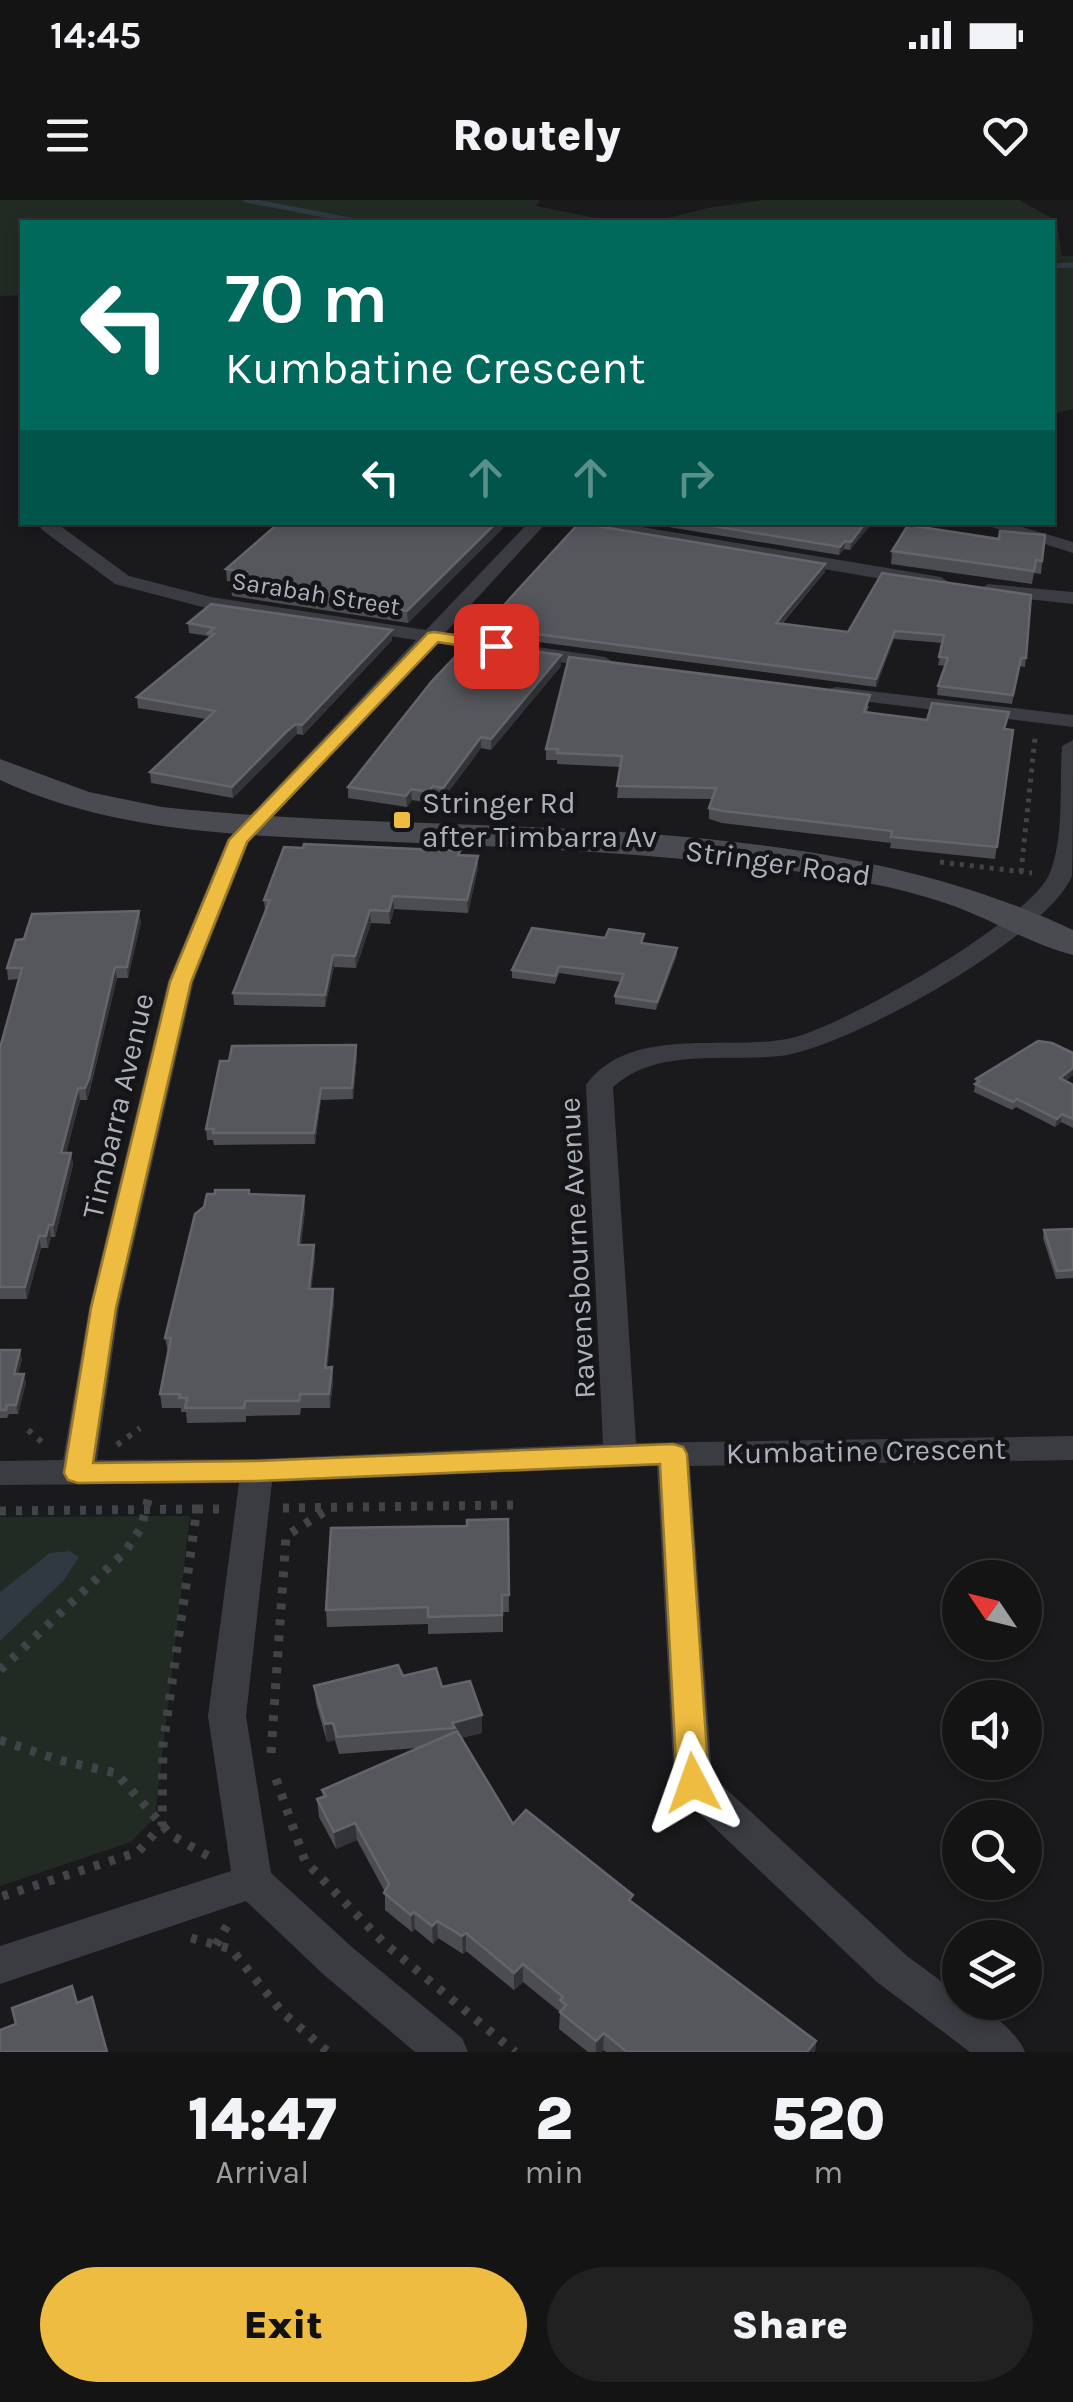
<!DOCTYPE html>
<html lang="en">
<head>
<meta charset="utf-8">
<style>
	:root { --surface:#141415; --page:#212122; --text:#f1f3f6; --muted:#9d9ea0; --line:#333334; --accent:#eebc40 }
	body { margin:0; font-family:Karla,sans-serif; background:var(--page); color:var(--text); height:100vh; display:flex; flex-direction:column; font-size:38px; white-space:nowrap }
	* { box-sizing:border-box; margin:0 }
	p { font-size:32px; color:var(--muted) }
	.icon { flex:none; width:55px; height:55px; fill:none; stroke:currentColor; stroke-width:2; stroke-linecap:round; stroke-linejoin:round }
	.map { position:relative; height:1852px; overflow:hidden }
	.panel { display:flex; flex-direction:column; background:var(--surface); flex:1 }
	.panel>* { flex:none }
	.top-card { position:absolute; left:20px; top:20px; width:1035px; height:305px; border-radius:0px; box-shadow:0 5px 15px #0003,0 0 0 2px var(--line); background:#00695c; color:#fff; overflow:hidden }
	.needle { width:65px; rotate:305deg }
	.controls { position:absolute; left:942px; top:1360px; display:grid; gap:20px }
	.controls a { display:grid; place-items:center; width:100px; height:100px; border-radius:50%; background:var(--surface); box-shadow:0 5px 15px #0003,0 0 0 2px var(--line); font-size:50px }
	.pin { position:absolute; display:grid; place-items:center; width:85px; height:85px; color:#fff; margin:-42px; border-radius:20px; box-shadow:0 5px 15px #0006 }
	.me { position:absolute; width:110px; margin:-55px; rotate:356deg; stroke-linejoin:round; filter:drop-shadow(0 0 8px #0008) }
	.turn { display:flex; align-items:center; gap:35px; height:210px; padding:0 40px; font-size:45px }
	.turn .icon { width:130px; height:130px; stroke-width:2.5 }
	.turn b { display:block; font-size:70px; line-height:85px }
	.lanes { display:flex; align-items:center; height:95px; padding:0 40px; background:#0003; justify-content:center; gap:50px; direction:ltr }
	.lanes .off { opacity:.35 }
	.eta { display:flex; justify-content:space-evenly; align-items:center; height:170px; text-align:center }
	.eta b { font-size:60px; font-weight:800; line-height:70px }
	.cta { display:flex; gap:20px; margin-top:auto; padding:20px 40px }
	.cta a { flex:1; height:115px; border-radius:60px; background:var(--accent); color:#111; font-size:40px; font-weight:800; line-height:115px; text-align:center }
	.cta a+a { background:var(--page); color:var(--text) }
	.status { display:flex; justify-content:space-between; align-items:center; height:70px; padding:0 50px; background:var(--surface); direction:ltr }
	.status svg { height:28px; fill:currentColor }
	header { display:flex; justify-content:space-between; align-items:center; height:130px; padding:0 40px; background:var(--surface); font-size:45px; font-weight:800 }
	.map>svg:first-child { display:block }
	.green { fill:#222b23 }
	.water { fill:#303841 }
	.lines { fill:none; stroke-linecap:round; stroke-linejoin:round }
	.stream { stroke:#303841; stroke-width:5 }
	.path-far2 { stroke:#414348; stroke-width:5; stroke-dasharray:4 6; stroke-linecap:butt }
	.path-far1 { stroke:#414348; stroke-width:6; stroke-dasharray:5 8; stroke-linecap:butt }
	.path { stroke:#414348; stroke-width:9; stroke-dasharray:6 10; stroke-linecap:butt }
	.street { fill:#3b3c41; fill-rule:evenodd }
	.secondary { fill:#494b51; fill-rule:evenodd }
	.wall { fill:#4b4d51 }
	.shaded-wall { fill:#333437 }
	.building { fill:#56575c; stroke:#64656b; stroke-width:2.5 }
	.route { fill:#eebc40; stroke:#9b7a2a; stroke-width:2.5 }
	.poi-dot { fill:#eebc40; stroke:#151517; stroke-width:4 }
	.labels { text-anchor:middle; stroke-width:9; stroke-linejoin:round; paint-order:stroke }
	.far-street-label { font-size:25px; fill:#adb1bb; stroke:#151517 }
	.poi-label { font-size:30px; fill:#adb1bb; stroke:#151517; text-anchor:start }
	.street-label { font-size:30px; fill:#adb1bb; stroke:#151517 }
</style>
</head>
<body>
<div class="status"><b>14:45</b><svg viewBox="0 0 49 12"><path d="M0 12V9h3v3zM5 12V6h3v6zM10 12V3h3v9zM15 12V0h3v12zM26 1h20v11H26zM47 4h2v5h-2z"/></svg></div>
<header><svg class="icon" aria-label="menu" viewBox="0 0 24 24"><path d="M4 6h16M4 12h16M4 18h16"/></svg>Routely<svg class="icon" aria-label="heart" viewBox="0 0 24 24"><path d="M12 20l-8-8c-3-5 5-10 8-4 3-6 11-1 8 4z"/></svg></header>
<div class="map">
<svg width="1073" height="1852" viewBox="0 0 1073 1852">
	<rect width="100%" height="100%" fill="#1a1a1c"/>
	<!-- green -->
	<g class="green">
		<path d="M0,0H540L536,6L616,22H22V95L0,96Z"/>
		<path d="M763,0H1019L1057,21L1062,56H1073V209L1053,214L1052,22H652L708,8Z"/>
		<path d="M190,1316L155,1617L131,1642L0,1686V1317Z"/>
	</g>
	<!-- water -->
	<path class="water" d="M69,1351L79,1357L64,1380L0,1441V1392L50,1353Z"/>
	<g class="lines">
		<!-- stream -->
		<g class="stream">
			<path d="M246,0L360,22"/>
			<path d="M1052,66L1073,65"/>
		</g>
		<!-- path-far2 -->
		<g class="path-far2">
			<path d="M940,662L1032,673"/>
			<path d="M1021,672L1035,538"/>
		</g>
		<!-- path-far1 -->
		<g class="path-far1">
			<path d="M28,1230L44,1244"/>
			<path d="M117,1245L140,1228"/>
		</g>
		<!-- path -->
		<g class="path">
			<path d="M283,1308L513,1305"/>
			<path d="M197,1309H221"/>
			<path d="M0,1311L197,1309L163,1545L162,1625L138,1652L0,1697"/>
			<path d="M0,1470L125,1352L141,1328L149,1296"/>
			<path d="M0,1540L59,1560L116,1573L171,1635L215,1660"/>
			<path d="M271,1553L286,1336L330,1308"/>
			<path d="M276,1579L305,1661L384,1743L515,1852"/>
			<path d="M191,1738L231,1749L282,1812L328,1852"/>
			<path d="M216,1745L228,1724"/>
		</g>
		<!-- street -->
		<g class="street">
			<path d="M40,322H55L129,376L211,397L426,430L529,322H547L445,433L605,457L615,463L605,469L435,443L249,642L194,781L119,1108L97,1260L257,1259L603,1244L586,885C629,825 725,851 787,839C838,830 1028,721 1049,675C1065,637 1059,586 1062,546L1073,540C1073,564 1073,659 1072,676C1047,737 845,849 780,856C725,862 657,847 613,887L636,1243L1073,1236V1260L690,1266L712,1576L907,1756L960,1795V1802C983,1802 1017,1832 1025,1852H970L877,1782L679,1594L674,1583L657,1266L272,1282L246,1516L271,1673L353,1748L462,1838L468,1852H415L323,1774L246,1701L0,1784V1746L231,1671L208,1516L239,1283L0,1285V1261L63,1260L89,1108L168,781L227,640L416,440L210,409L115,384L41,329Z"/>
			<path d="M569,322H612L941,377L950,383L941,389L577,327Z"/>
			<path d="M976,322H1005L1073,342V353Z"/>
			<path d="M988,384L1073,392V404L981,394L979,390Z"/>
			<path d="M836,487L1073,515V527L829,497V489Z"/>
		</g>
		<!-- secondary -->
		<path class="secondary" d="M0,559L89,592L162,607C459,640 797,600 1073,730V755C1033,745 994,721 954,706C898,686 836,676 777,669C642,652 506,647 370,641C245,635 116,634 0,580Z"/>
	</g>
	<!-- wall -->
	<g class="wall">
		<path d="M638,322H871L850,350L844,349L839,355Z"/>
		<path d="M503,328L408,423L232,396L231,385L234,382L227,381L226,369Z"/>
		<path d="M1045,335L1041,374L1034,373L1032,384L891,364L892,351Z"/>
		<path d="M825,372L782,424L848,432L1031,395L1025,467L1020,466L1012,504L937,495L938,486L945,466L938,465L943,443L894,439L876,487L485,435L484,427Z"/>
		<path d="M188,423L392,440L303,535L297,534L288,541L233,598L151,583L150,572L206,519L138,508L137,497L208,439V436L189,433Z"/>
		<path d="M561,466L491,550L481,548L443,599L434,598L430,603L412,600L407,607L348,598V587Z"/>
		<path d="M869,506L867,512L1013,530L995,659L890,648L891,643L722,623L709,619V608L712,599L617,598L620,567L557,564V560H546V549Z"/>
		<path d="M460,651V655L478,656V668L468,713L394,709L390,724L371,723L356,768L334,767L325,807L234,805L233,793L265,712L264,700Z"/>
		<path d="M141,722L128,778H117L90,890L87,900H80L66,953H71L73,965L55,1037H51L48,1048H41L27,1099H0V848L19,779L8,780L7,768L24,739Z"/>
		<path d="M644,743L677,748V755L656,810L615,804V796L621,782L559,773L555,784L512,778V770Z"/>
		<path d="M356,845L357,856L353,899L321,900L315,944L214,945L213,940H207L206,929L229,861Z"/>
		<path d="M1073,853V875L1065,881L1073,885V928L1061,922L1055,927L1016,907L1012,910L974,892L976,879Z"/>
		<path d="M250,994L304,996L305,1010L301,1045H314L315,1059L311,1089H333L334,1103L327,1168L332,1167L333,1182L330,1208H301L300,1215L246,1216V1222L187,1223L186,1212H181V1208H162L160,1194L168,1152L165,1138Z"/>
		<path d="M1073,1029V1078L1056,1079L1043,1038L1044,1030Z"/>
		<path d="M0,1150L22,1159L18,1174L26,1182L18,1214H9L7,1218H0Z"/>
		<path d="M508,1319L509,1412H503V1432L428,1434V1424L327,1427L326,1410L467,1326Z"/>
		<path d="M403,1476L442,1487L482,1533L461,1538L513,1624L633,1702L816,1841L815,1852H606L603,1850L601,1852H588L559,1829L560,1812L523,1782L514,1790L466,1751L463,1754L438,1738L433,1744L415,1729L412,1732L385,1710V1692L357,1640L336,1649L319,1617L317,1599L323,1597L322,1590L417,1548L339,1554L335,1540L327,1542L316,1503L314,1486Z"/>
	</g>
	<!-- shaded-wall -->
	<g class="shaded-wall">
		<path d="M497,322H503V328L408,423L407,411Z"/>
		<path d="M866,322H871V325L850,350L851,342Z"/>
		<path d="M845,341L844,349L839,355L840,347Z"/>
		<path d="M825,364V372L775,431L776,423Z"/>
		<path d="M392,430V440L303,535L302,525Z"/>
		<path d="M895,431L894,439L876,487V479Z"/>
		<path d="M561,455V466L491,550V539Z"/>
		<path d="M296,524L297,534L233,598L232,587Z"/>
		<path d="M481,537V548L443,599V588Z"/>
		<path d="M433,586L434,598L430,603L429,592Z"/>
		<path d="M411,589L412,600L407,607L406,596Z"/>
		<path d="M478,656V668L468,713L467,700Z"/>
		<path d="M393,696L394,709L390,724L389,711Z"/>
		<path d="M370,710L371,723L356,768L355,756Z"/>
		<path d="M139,711L141,722L128,778L127,767Z"/>
		<path d="M677,748V755L656,810L657,802Z"/>
		<path d="M333,755L334,767L325,807V795Z"/>
		<path d="M115,767L117,778L87,900L85,888Z"/>
		<path d="M356,845L357,856L353,899L352,888Z"/>
		<path d="M1073,868V875L1058,887L1060,878Z"/>
		<path d="M78,888L80,900L63,965L61,953Z"/>
		<path d="M321,888V900L315,944L314,933Z"/>
		<path d="M1062,914L1061,922L1055,927L1057,919Z"/>
		<path d="M71,953L73,965L55,1037L53,1025Z"/>
		<path d="M304,996L305,1010L299,1059L298,1045Z"/>
		<path d="M49,1025L51,1037L48,1048L46,1036Z"/>
		<path d="M39,1036L41,1048L27,1099L25,1087Z"/>
		<path d="M314,1045L315,1059L310,1103L309,1089Z"/>
		<path d="M333,1089L334,1103L326,1182L325,1168Z"/>
		<path d="M20,1150L22,1159L16,1182L14,1174Z"/>
		<path d="M332,1167L333,1182L330,1208L329,1194Z"/>
		<path d="M24,1174L26,1182L18,1214L16,1205Z"/>
		<path d="M482,1515V1533L456,1539L455,1528L452,1523Z"/>
		<path d="M333,1523L335,1540L327,1542L325,1524Z"/>
		<path d="M355,1623L357,1640L336,1649L334,1632Z"/>
		<path d="M414,1712L415,1729L412,1732L411,1715Z"/>
		<path d="M437,1721L438,1738L433,1744L432,1726Z"/>
		<path d="M466,1733V1751L463,1754L462,1736Z"/>
		<path d="M523,1764V1782L514,1790V1773Z"/>
		<path d="M604,1833L603,1850L601,1852H596V1841Z"/>
		<path d="M816,1841L815,1852H807Z"/>
	</g>
	<!-- building -->
	<g class="building">
		<path d="M280,322H497L407,411L231,385L246,372L226,369Z"/>
		<path d="M689,322H866L851,342L845,341L840,347Z"/>
		<path d="M579,323L825,364L776,423L848,432L882,373L1031,395L1026,458H1021L1013,495L938,486L948,458L939,457L944,435L895,431L876,479L484,427Z"/>
		<path d="M908,325L999,339L1000,331L1045,335L1042,361L1036,360L1034,371L892,351Z"/>
		<path d="M211,404L392,430L302,525L296,524L287,531L232,587L150,572L215,511L137,497L214,434L208,433L214,428L188,423Z"/>
		<path d="M469,442L561,455L491,539L481,537L443,588L433,586L429,592L411,589L406,596L348,587L432,481Z"/>
		<path d="M569,457L870,495L864,512L927,520L932,503L1009,512L1004,529L1013,530L997,647L891,637L892,631L723,611L709,608L716,588L617,586L622,556L557,553L558,549H546Z"/>
		<path d="M304,644L460,651L458,655L478,656L467,700L393,696L389,711L370,710L355,756L333,755L325,795L233,793L270,700H264L284,647L303,648Z"/>
		<path d="M139,711L127,767H115L89,879L85,888H78L61,953H71L53,1025H49L46,1036H39L25,1087H0V848L22,768H7L16,740L24,739L32,714Z"/>
		<path d="M532,728L605,738L609,729L644,734L641,743L677,748L657,802L615,796L624,774L559,766L555,776L512,770Z"/>
		<path d="M1038,841L1052,843L1073,853V868L1060,878L1073,885V919L1062,914L1057,919L1017,899L1013,902L975,884L980,881L976,879Z"/>
		<path d="M356,845L352,888H321L314,933H213L214,929H206L220,861H229L232,846Z"/>
		<path d="M215,990H249V994L304,996L298,1045H314L309,1089H333L325,1168L332,1167L329,1194H300L299,1201H245L244,1208H185L187,1198H179L180,1194H160L171,1138H165L195,1014L204,1007L207,994H215Z"/>
		<path d="M1073,1029V1070L1057,1071L1044,1030Z"/>
		<path d="M0,1150H20L14,1174H24L16,1205H7L6,1210H0Z"/>
		<path d="M508,1319L509,1395H502V1415L428,1417V1407L326,1410L331,1328L467,1326V1320Z"/>
		<path d="M398,1465L403,1476L436,1468L442,1487L470,1481L482,1515L452,1523L455,1528L337,1537L333,1523L325,1524L314,1486Z"/>
		<path d="M457,1531L513,1624L526,1610L633,1695L629,1700L816,1841L807,1852H627L604,1833L596,1841L560,1812L566,1805L560,1800L563,1797L523,1764L514,1773L466,1733L462,1736L437,1721L432,1726L414,1712L411,1715L384,1693L389,1684L355,1623L334,1632L317,1599L326,1596L322,1590Z"/>
		<path d="M72,1786L77,1803L92,1797L107,1852H0V1830L16,1824L12,1808Z"/>
	</g>
	<!-- route -->
	<path class="route" d="M434,432L496,441L504,446L496,451L438,442L247,642L191,782L116,1108L93,1263L257,1261L673,1244L683,1247L687,1254L709,1583L704,1593L693,1597L682,1593L677,1583L660,1264L257,1281L78,1283L68,1280L64,1273L91,1108L170,782L229,640L428,433Z"/>
	<!-- markers -->
	<rect class="poi-dot" x="392" y="610" width="20" height="20" rx="5"/>
	<g class="labels">
		<!-- far-street labels -->
		<g class="far-street-label">
			<text transform="translate(316 393) rotate(9)" y="9">Sarabah Street</text>
		</g>
		<!-- poi labels -->
		<g class="poi-label">
			<text x="422" y="613">Stringer Rd<tspan x="422" dy="34">after Timbarra Av</tspan></text>
		</g>
		<!-- street labels -->
		<g class="street-label">
			<text transform="translate(778 663) rotate(8)" y="10">Stringer Road</text>
			<text transform="translate(118 906) rotate(-77)" y="10">Timbarra Avenue</text>
			<text transform="translate(577 1048) rotate(-93)" y="10">Ravensbourne Avenue</text>
			<text transform="translate(866 1251) rotate(-1)" y="10">Kumbatine Crescent</text>
		</g>
	</g>
</svg>
<div class="controls">
<a><svg class="needle" viewBox="-14 -14 28 28"><path d="M0-13l5 13h-10z" fill="#e53935"/><path d="M0 13l5-13h-10z" fill="#9d9ea0"/></svg></a>
<a><svg class="icon" aria-label="sound" viewBox="0 0 24 24"><path d="M4 9h4l5-4v14l-5-4H4zM17 9q2 3 0 6"/></svg></a>
<a><svg class="icon" aria-label="search" viewBox="0 0 24 24"><circle cx="10" cy="10" r="6"/><path d="M15 15l6 6"/></svg></a>
<a><svg class="icon" aria-label="layers" viewBox="0 0 24 24"><path d="M12 4l9 5-9 5-9-5zM3 14l9 5 9-5"/></svg></a>
</div>
<div class="pin" style="left:496px;top:446px;background:#d93025"><svg class="icon" aria-label="arrive" viewBox="0 0 24 24"><path d="M6 21V4h12l-3 4 3 4H6"/></svg></div>
<svg class="me" style="left:693px;top:1583px" viewBox="-20 -20 40 40"><path d="M0-17L14 15 0 8-14 15z" fill="#eebc40" stroke="#fff" stroke-width="4"/></svg>
<div class="top-card">
<div class="turn"><svg class="icon" aria-label="left" viewBox="0 0 24 24"><path d="M17 20v-9H6M10 6l-5 5 5 5"/></svg><div><b>70 m</b>Kumbatine Crescent</div></div>
<div class="lanes"><svg class="icon" aria-label="left" viewBox="0 0 24 24"><path d="M17 20v-9H6M10 6l-5 5 5 5"/></svg><svg class="icon off" aria-label="ahead" viewBox="0 0 24 24"><path d="M12 20V5M6 11l6-6 6 6"/></svg><svg class="icon off" aria-label="ahead" viewBox="0 0 24 24"><path d="M12 20V5M6 11l6-6 6 6"/></svg><svg class="icon off" aria-label="right" viewBox="0 0 24 24"><path d="M7 20v-9h11M14 6l5 5-5 5"/></svg></div>
</div>
</div>
<section class="panel">
<div class="eta">
<div><b>14:47</b><p>Arrival</p></div>
<div><b>2</b><p>min</p></div>
<div><b>520</b><p>m</p></div>
</div>
<div class="cta"><a>Exit</a><a>Share</a></div>
</section>
</body>
</html>
